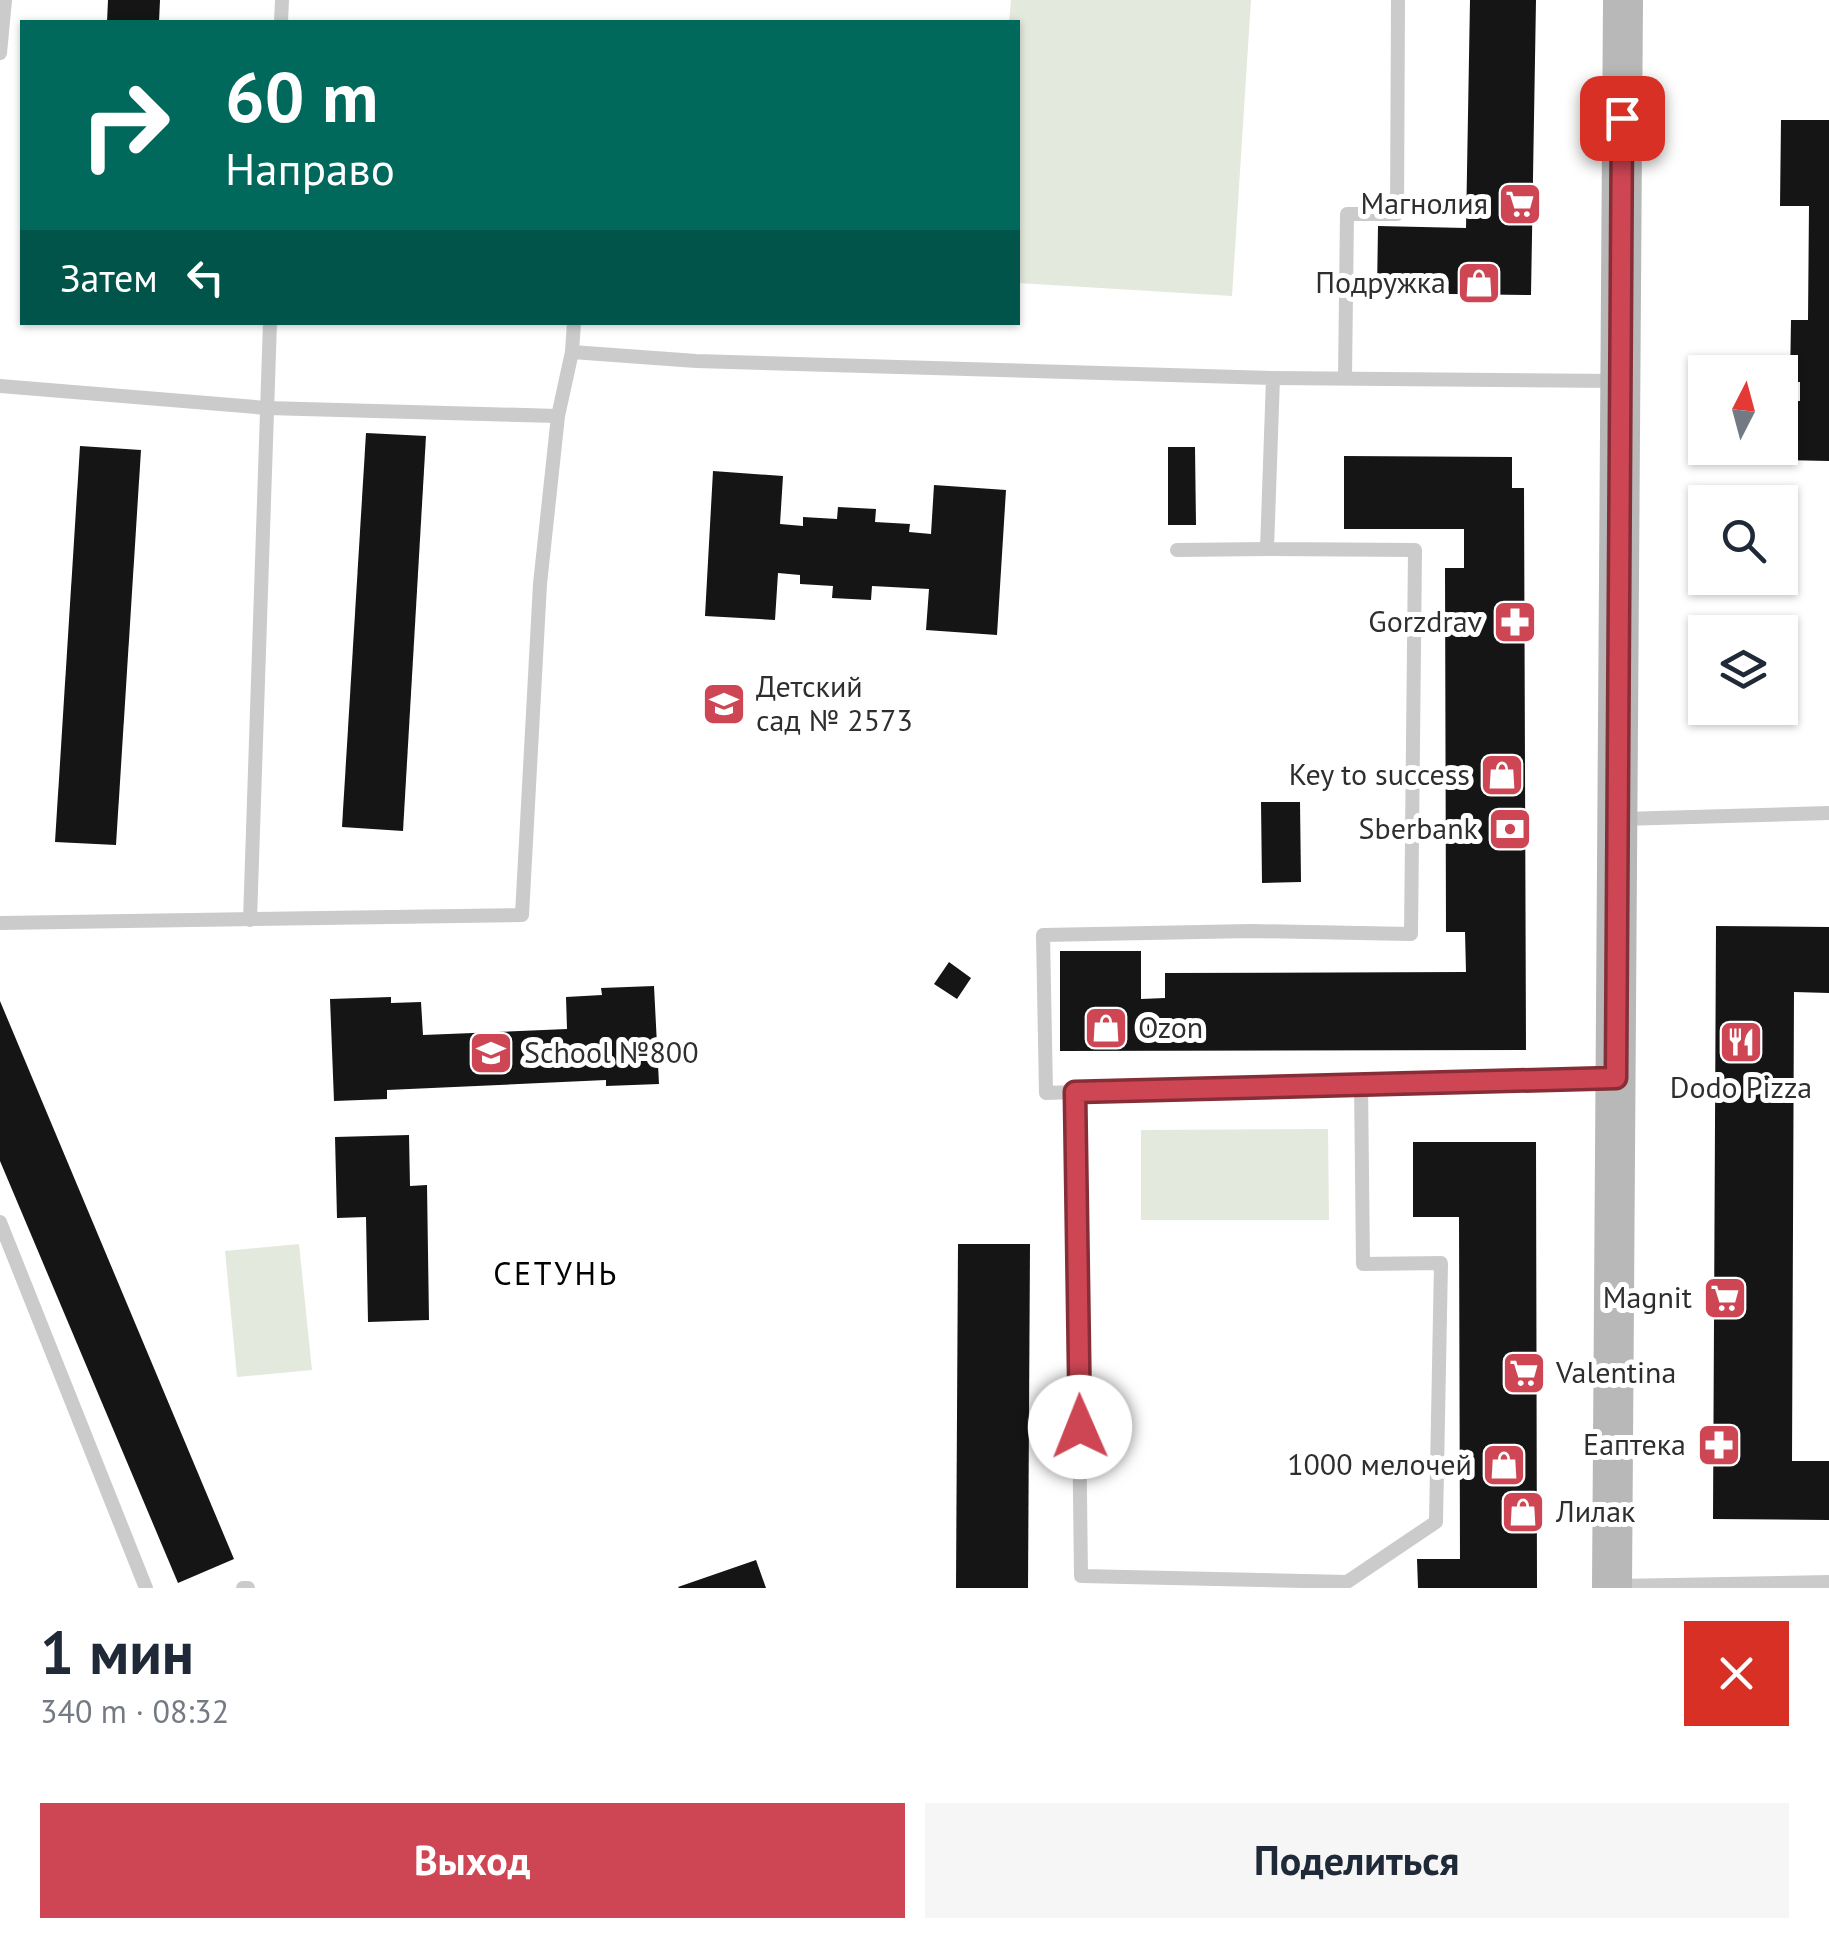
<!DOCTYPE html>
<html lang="ru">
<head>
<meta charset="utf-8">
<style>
	:root { --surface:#fff; --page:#f6f6f7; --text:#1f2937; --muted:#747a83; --accent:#ce4654 }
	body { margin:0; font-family:"PT Sans",sans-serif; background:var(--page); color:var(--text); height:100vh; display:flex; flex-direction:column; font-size:38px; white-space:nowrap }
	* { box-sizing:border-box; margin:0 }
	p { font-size:32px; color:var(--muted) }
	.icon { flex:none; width:55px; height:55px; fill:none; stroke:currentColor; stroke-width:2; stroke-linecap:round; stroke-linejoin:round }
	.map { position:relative; height:1588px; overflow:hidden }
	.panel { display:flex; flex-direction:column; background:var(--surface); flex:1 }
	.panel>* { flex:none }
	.banner { position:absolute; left:20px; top:20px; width:1000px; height:305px; border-radius:0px; box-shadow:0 2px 8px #0004; background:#00695c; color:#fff; overflow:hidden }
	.needle { width:65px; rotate:6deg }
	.tools { position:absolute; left:1688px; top:355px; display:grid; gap:20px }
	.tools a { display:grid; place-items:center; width:110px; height:110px; border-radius:0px; background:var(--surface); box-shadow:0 2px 8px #0004; font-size:50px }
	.pin { position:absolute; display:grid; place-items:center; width:85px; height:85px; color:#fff; margin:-42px; border-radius:20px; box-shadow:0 5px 15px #0006 }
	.me { position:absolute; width:110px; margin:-55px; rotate:359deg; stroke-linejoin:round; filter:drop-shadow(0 0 8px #0008) }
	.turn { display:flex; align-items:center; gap:35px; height:210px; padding:0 40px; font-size:45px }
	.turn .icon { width:130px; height:130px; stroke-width:2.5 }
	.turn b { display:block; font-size:70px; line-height:85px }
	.then { display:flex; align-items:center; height:95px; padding:0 40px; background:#0003; gap:20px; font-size:38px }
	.round { display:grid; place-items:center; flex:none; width:105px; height:105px; border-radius:0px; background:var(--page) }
	.head { display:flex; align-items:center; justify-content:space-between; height:170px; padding:0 40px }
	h1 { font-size:60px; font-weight:700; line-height:75px }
	.action { display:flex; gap:20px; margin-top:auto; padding:20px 40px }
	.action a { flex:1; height:115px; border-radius:0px; background:var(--accent); color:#fff; font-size:40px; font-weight:700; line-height:115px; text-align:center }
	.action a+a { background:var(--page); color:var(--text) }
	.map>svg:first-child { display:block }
	.green { fill:#e4e9dd }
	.building { fill:#151515 }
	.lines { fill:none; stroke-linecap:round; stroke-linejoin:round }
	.lane { stroke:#cbcbcb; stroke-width:14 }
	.secondary { stroke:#b8b8b8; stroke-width:40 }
	.route-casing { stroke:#862e37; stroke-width:25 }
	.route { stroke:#ce4654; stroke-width:18 }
	.labels { text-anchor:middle; stroke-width:10; stroke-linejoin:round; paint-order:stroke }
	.poi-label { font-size:30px; fill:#2e2e2e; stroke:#fff; text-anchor:end }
	.neighbourhood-label { font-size:32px; letter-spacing:2.5px; fill:#000; stroke:#fff }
</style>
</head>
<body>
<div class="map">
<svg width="1829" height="1588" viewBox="0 0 1829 1588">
	<rect width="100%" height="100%" fill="#fff"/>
	<!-- green -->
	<g class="green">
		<path d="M1011,0H1251L1232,296L1018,283V22H1009Z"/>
		<path d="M1328,1129L1329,1220H1141V1130Z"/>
		<path d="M299,1244L312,1370L237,1377L225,1251Z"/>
	</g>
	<!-- building -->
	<g class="building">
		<path d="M108,0H160L159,22H107Z"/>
		<path d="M1470,0H1536L1531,295L1377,293L1378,226L1466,228Z"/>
		<path d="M1781,120H1829V461L1783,460V400L1800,401V382H1790L1791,320H1808L1809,206H1780Z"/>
		<path d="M366,433L426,436L403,831L342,827Z"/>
		<path d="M80,446L141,450L116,845L55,842Z"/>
		<path d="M1168,447H1195L1196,525H1168Z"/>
		<path d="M1344,456L1512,457V488H1524L1526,1050L1060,1051V951H1141V999L1165,998V973L1466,972L1465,932H1446L1445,568H1464V529H1344Z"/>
		<path d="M713,471L783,476L780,524L803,526V517L837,519L838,507L876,509L875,522L910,524L909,532L931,534L934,485L1006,490L997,635L926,630L929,589L872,586L871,600L832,598L833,586L800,584V575L778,573L775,620L705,616Z"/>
		<path d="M1261,802H1300L1301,882L1262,883Z"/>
		<path d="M1716,926L1829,927V993L1794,992L1792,1461H1829V1520L1713,1519Z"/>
		<path d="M949,962L971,978L957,999L934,984Z"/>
		<path d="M654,986L659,1084L606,1086V1080L387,1090V1099L334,1101L330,999L391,997V1003L421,1002L423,1035L567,1029L566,997L602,995L601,988Z"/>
		<path d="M0,1001L234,1559L178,1583L0,1161Z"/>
		<path d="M409,1135L410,1186L427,1185L429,1320L368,1322L366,1217L337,1218L335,1137Z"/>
		<path d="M1413,1142H1536L1537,1588H1418L1417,1559H1460L1459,1217H1413Z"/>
		<path d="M958,1244H1030L1028,1588H956Z"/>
		<path d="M756,1560L766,1588H679L678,1587Z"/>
	</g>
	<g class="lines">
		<!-- lane -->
		<g class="lane">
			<path d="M281,22L282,0"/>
			<path d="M0,53L5,0"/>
			<path d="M572,352L696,361L1273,378L1267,549L1415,550L1411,934L1252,931L1043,935L1046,1093L1075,1092L1081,1576L1347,1582L1436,1522L1441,1263L1363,1264L1361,1083L1075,1092"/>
			<path d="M1345,377L1347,214H1397L1398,0"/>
			<path d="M1273,378L1617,381"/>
			<path d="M0,386L267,408L558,416"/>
			<path d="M1177,550L1267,549"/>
			<path d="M1622,819L1829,813"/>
			<path d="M250,920L270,322"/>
			<path d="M0,923L522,915L540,584L558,416L572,352L574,322"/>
			<path d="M1361,1083L1610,1079"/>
			<path d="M0,1222L146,1588"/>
			<path d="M1618,1586L1829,1582"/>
			<path d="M243,1588H248"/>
		</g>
		<!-- secondary -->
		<path class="secondary" d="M1612,1588L1623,0"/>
	</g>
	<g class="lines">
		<!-- route casing -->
		<g class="route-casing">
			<path id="route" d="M1080,1427L1075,1092L1616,1078L1622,118"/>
		</g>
		<!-- route -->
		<use href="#route" class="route"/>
	</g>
	<!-- icons -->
	<defs>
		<g id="supermarket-square" transform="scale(2.25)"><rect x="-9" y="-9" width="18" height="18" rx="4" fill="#ce4654" stroke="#fff"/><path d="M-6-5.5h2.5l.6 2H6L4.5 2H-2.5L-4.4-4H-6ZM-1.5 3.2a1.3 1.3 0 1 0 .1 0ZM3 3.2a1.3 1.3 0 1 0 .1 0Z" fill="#fff"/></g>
		<g id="shop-square" transform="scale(2.25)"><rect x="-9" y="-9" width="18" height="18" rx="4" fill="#ce4654" stroke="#fff"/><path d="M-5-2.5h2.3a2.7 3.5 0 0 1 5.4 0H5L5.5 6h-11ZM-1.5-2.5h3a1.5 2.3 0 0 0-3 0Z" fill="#fff"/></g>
		<g id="pharmacy-square" transform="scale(2.25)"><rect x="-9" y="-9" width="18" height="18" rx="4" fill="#ce4654" stroke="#fff"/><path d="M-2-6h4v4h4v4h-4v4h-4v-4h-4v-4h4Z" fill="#fff"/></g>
		<g id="school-square" transform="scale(2.25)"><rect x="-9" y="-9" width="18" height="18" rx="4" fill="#ce4654" stroke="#fff"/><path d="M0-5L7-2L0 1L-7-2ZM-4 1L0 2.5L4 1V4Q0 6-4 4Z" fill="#fff"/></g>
		<g id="bank-square" transform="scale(2.25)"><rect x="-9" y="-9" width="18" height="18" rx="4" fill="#ce4654" stroke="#fff"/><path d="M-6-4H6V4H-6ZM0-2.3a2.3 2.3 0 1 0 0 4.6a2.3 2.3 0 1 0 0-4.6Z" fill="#fff"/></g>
		<g id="restaurant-square" transform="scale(2.25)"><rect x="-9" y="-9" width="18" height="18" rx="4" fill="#ce4654" stroke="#fff"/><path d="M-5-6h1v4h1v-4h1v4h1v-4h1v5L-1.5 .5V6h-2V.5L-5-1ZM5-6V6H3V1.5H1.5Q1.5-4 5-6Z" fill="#fff"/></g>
	</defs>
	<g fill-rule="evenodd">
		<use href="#supermarket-square" x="1520" y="204"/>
		<use href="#shop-square" x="1479" y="283"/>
		<use href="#pharmacy-square" x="1515" y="622"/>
		<use href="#school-square" x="724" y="704"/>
		<use href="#shop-square" x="1502" y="775"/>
		<use href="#bank-square" x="1510" y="829"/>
		<use href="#shop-square" x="1106" y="1028"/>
		<use href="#restaurant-square" x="1741" y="1042"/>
		<use href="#school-square" x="491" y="1053"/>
		<use href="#supermarket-square" x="1725" y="1298"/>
		<use href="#supermarket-square" x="1524" y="1373"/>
		<use href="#pharmacy-square" x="1719" y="1445"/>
		<use href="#shop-square" x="1504" y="1465"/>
		<use href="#shop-square" x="1523" y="1512"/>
	</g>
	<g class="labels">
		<!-- poi labels -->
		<g class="poi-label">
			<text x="1488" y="214">Магнолия</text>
			<text x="1446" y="293">Подружка</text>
			<text x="1482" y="632">Gorzdrav</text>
			<text x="756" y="697" text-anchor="start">Детский<tspan x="756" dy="34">сад № 2573</tspan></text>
			<text x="1470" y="785">Key to success</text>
			<text x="1478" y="839">Sberbank</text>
			<text x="1138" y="1038" text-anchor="start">Ozon</text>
			<text x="524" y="1063" text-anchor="start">School №800</text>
			<text x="1741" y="1098" text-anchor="middle">Dodo Pizza</text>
			<text x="1692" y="1308">Magnit</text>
			<text x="1556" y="1383" text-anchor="start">Valentina</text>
			<text x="1686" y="1455">Еаптека</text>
			<text x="1472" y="1475">1000 мелочей</text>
			<text x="1556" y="1522" text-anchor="start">Лилак</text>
		</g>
		<!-- neighbourhood labels -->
		<g class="neighbourhood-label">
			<text x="556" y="1285">СЕТУНЬ</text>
		</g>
	</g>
</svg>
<div class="tools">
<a><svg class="needle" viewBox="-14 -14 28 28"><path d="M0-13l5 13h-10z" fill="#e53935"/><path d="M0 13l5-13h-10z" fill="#747a83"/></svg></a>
<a><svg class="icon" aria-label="search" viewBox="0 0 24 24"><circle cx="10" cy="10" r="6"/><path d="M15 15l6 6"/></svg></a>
<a><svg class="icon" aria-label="layers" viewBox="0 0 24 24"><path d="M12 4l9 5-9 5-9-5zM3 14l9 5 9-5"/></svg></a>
</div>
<div class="pin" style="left:1622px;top:118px;background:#d93025"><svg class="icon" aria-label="arrive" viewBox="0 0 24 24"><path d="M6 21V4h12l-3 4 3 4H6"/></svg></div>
<svg class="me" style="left:1080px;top:1427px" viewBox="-20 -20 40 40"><circle r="19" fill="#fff"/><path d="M0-13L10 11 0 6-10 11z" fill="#ce4654"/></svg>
<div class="banner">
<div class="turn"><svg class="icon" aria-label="right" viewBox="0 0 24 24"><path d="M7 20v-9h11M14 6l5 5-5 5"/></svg><div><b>60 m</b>Направо</div></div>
<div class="then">Затем<svg class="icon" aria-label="left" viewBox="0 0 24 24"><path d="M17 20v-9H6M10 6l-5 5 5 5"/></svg></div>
</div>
</div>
<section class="panel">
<div class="head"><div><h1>1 мин</h1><p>340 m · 08:32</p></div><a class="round" style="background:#d93025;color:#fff"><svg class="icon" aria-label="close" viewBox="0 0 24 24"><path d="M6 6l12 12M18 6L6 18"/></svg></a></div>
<div class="action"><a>Выход</a><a>Поделиться</a></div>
</section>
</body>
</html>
